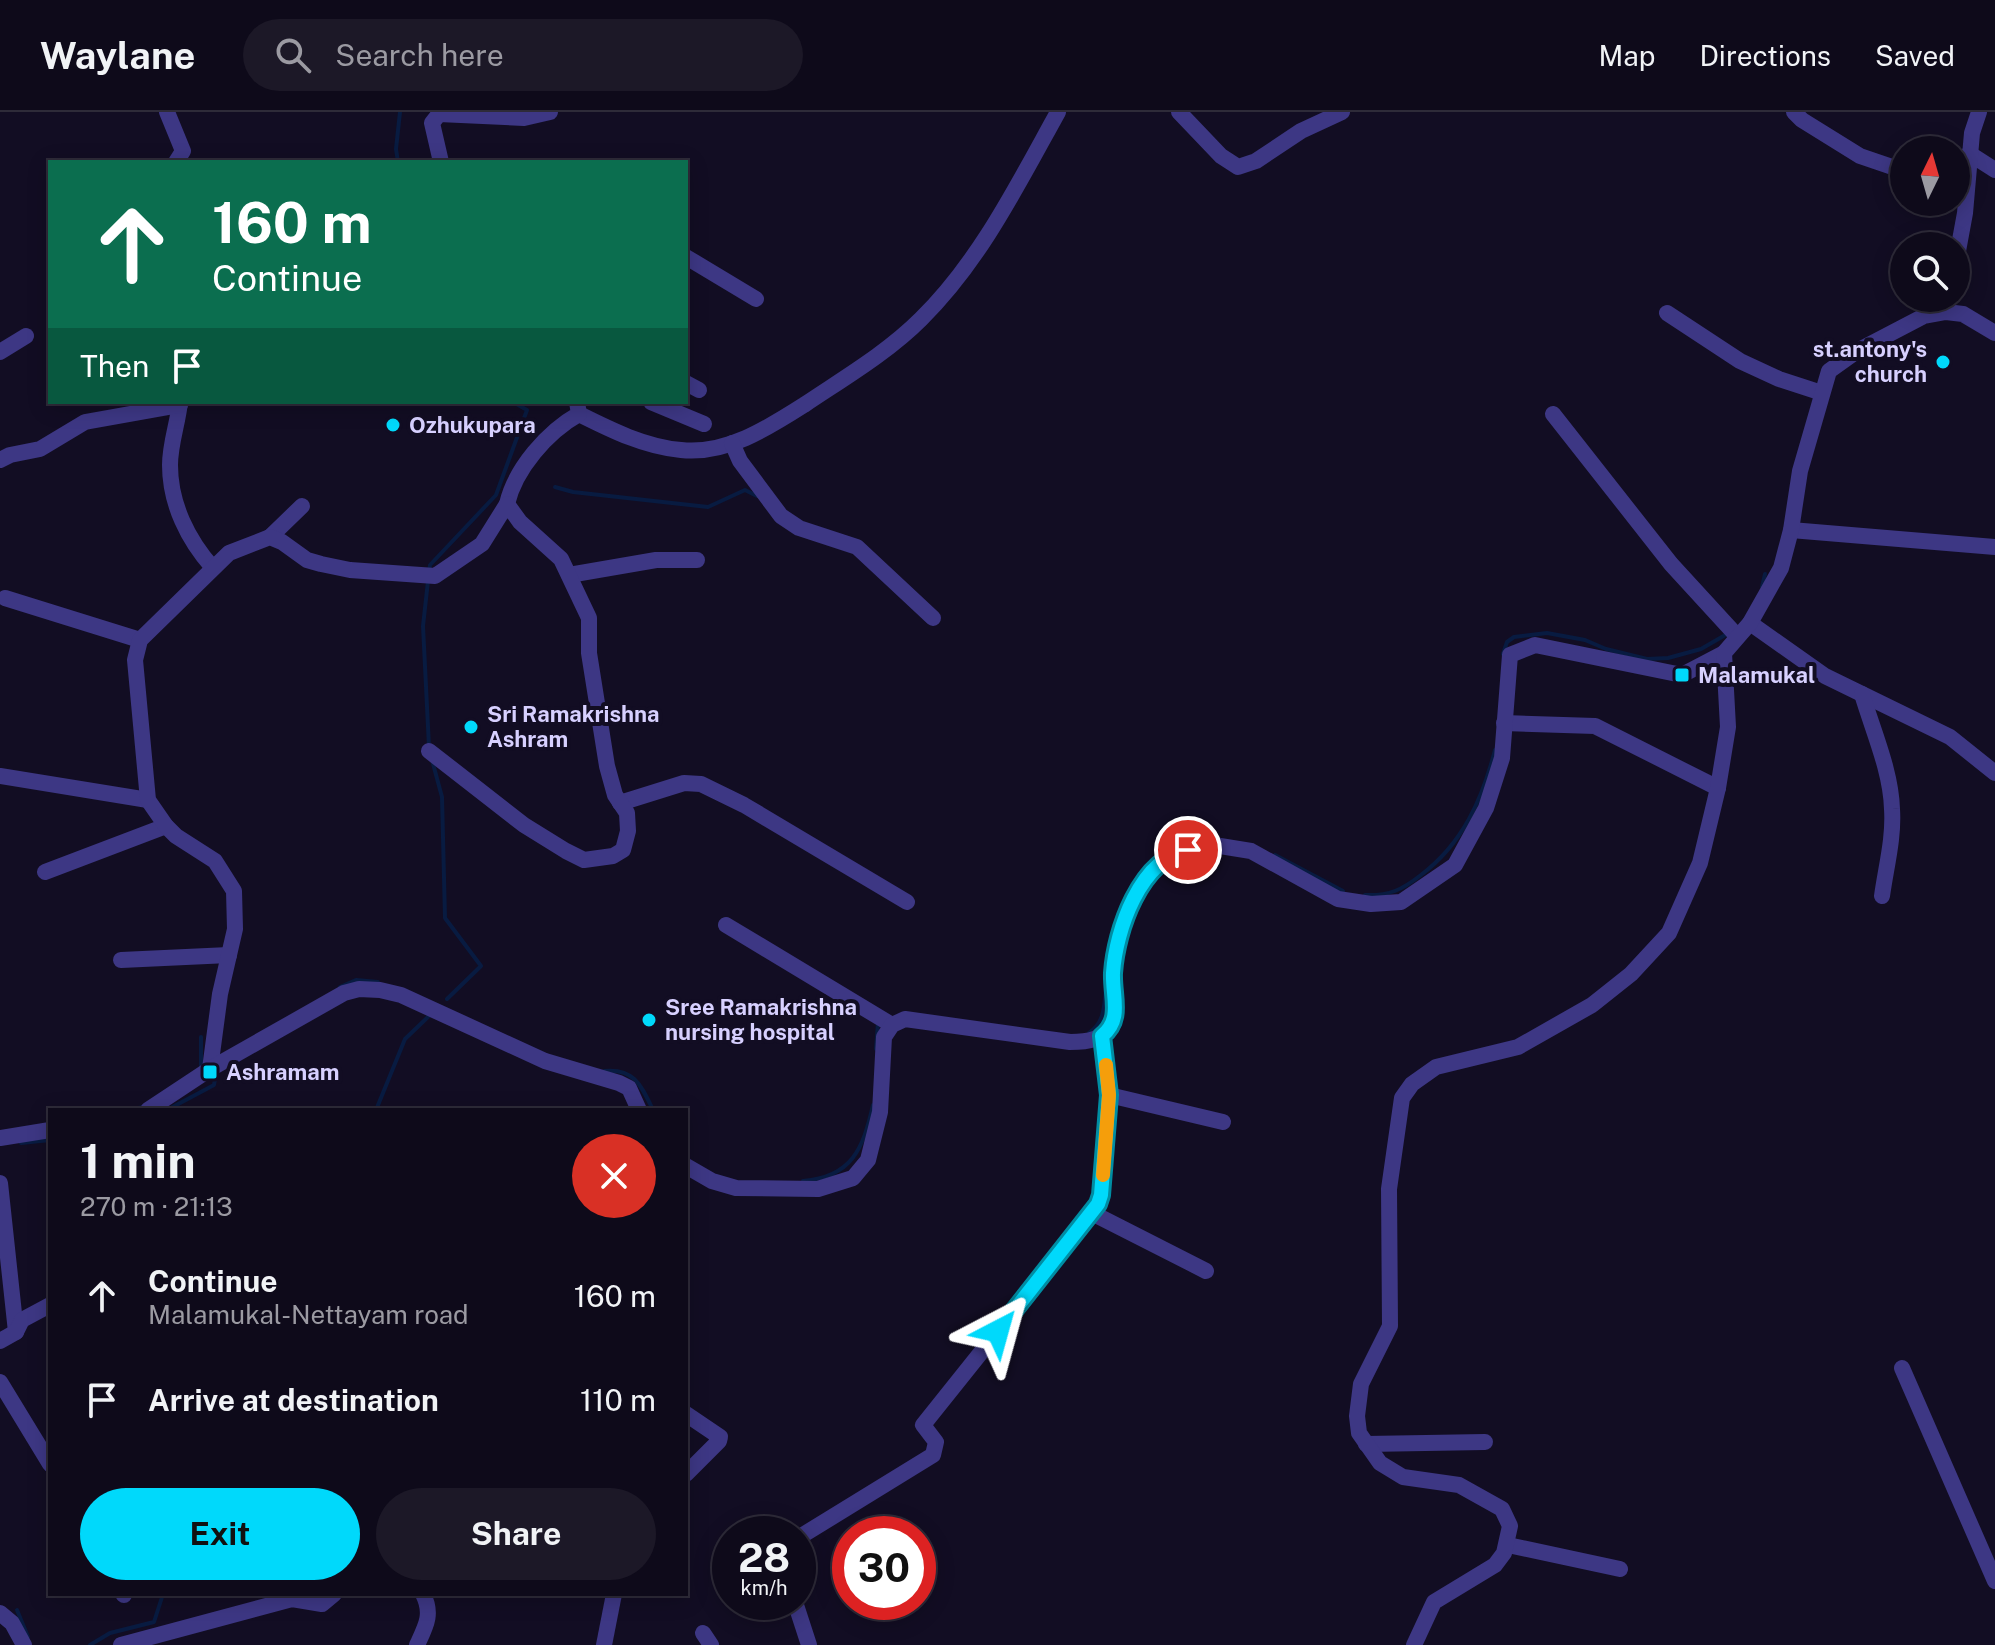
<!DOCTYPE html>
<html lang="en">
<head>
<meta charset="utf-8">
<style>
	:root { --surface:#0e0a1a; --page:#1c1827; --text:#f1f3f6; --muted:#9b9aa2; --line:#2e2b39; --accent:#00d9fb }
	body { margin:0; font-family:"Public Sans",sans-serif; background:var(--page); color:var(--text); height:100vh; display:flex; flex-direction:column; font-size:30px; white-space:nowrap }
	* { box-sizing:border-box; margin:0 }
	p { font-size:26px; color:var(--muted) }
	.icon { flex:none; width:44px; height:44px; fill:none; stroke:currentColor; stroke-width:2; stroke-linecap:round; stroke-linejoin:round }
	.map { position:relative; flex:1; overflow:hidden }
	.panel { position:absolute; left:48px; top:996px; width:640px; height:488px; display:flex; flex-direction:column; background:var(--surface); border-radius:0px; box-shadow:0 4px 20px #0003,0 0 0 2px var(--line) }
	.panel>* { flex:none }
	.guide { position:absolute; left:48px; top:48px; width:640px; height:244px; border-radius:0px; box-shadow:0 4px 20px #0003,0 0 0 2px var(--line); background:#0b6e4f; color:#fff; overflow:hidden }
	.needle { width:52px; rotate:5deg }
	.fabs { position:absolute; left:1890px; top:24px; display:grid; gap:16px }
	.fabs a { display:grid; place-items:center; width:80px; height:80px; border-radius:50%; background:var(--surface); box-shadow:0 4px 20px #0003,0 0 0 2px var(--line); font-size:40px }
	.speed { position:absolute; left:712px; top:1404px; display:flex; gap:16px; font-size:40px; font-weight:700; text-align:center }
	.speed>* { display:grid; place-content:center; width:104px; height:104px; border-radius:50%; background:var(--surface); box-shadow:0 4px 20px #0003,0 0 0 2px var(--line); line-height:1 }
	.speed small { font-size:20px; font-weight:400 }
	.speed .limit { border:12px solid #d22; background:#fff; color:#111 }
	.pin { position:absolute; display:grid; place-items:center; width:68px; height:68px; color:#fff; margin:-34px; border:4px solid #fff; border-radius:50%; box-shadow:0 2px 8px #0007 }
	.me { position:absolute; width:88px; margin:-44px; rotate:39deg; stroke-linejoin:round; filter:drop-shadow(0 0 6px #0008) }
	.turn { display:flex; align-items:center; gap:28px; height:168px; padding:0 32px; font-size:36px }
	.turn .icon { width:104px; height:104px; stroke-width:2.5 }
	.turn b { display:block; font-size:56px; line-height:68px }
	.then { display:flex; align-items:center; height:76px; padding:0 32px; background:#0003; gap:16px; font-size:30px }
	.round { display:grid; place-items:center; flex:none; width:84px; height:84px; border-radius:42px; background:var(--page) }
	.summary { display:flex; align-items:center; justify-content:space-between; height:136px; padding:0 32px }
	h1 { font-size:48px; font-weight:700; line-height:60px }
	.button { display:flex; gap:16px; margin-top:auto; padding:16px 32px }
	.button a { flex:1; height:92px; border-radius:48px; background:var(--accent); color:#111; font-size:32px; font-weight:700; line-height:92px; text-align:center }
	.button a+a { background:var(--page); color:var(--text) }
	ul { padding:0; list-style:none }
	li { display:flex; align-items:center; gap:24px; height:104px; padding:0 32px }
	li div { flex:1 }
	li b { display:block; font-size:30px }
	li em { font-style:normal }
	header { display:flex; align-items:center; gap:48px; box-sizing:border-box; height:112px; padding:0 40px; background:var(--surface); border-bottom:2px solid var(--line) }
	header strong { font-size:38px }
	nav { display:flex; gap:44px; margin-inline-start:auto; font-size:28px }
	.search { width:560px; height:72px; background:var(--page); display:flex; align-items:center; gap:20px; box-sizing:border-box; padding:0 28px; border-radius:44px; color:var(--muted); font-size:30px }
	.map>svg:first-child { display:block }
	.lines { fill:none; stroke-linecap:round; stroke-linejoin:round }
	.stream { stroke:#081b41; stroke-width:4 }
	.street { stroke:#3d3784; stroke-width:16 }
	.route-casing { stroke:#008da3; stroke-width:20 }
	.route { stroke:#00d9fb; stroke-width:14 }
	.slow { stroke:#f59e0b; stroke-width:14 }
	.poi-dot { fill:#00d9fb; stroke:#120d23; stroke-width:3 }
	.labels { text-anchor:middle; stroke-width:8; stroke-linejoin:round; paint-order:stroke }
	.poi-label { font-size:22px; font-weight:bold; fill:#d7d0ff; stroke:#120d23; text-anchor:start }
</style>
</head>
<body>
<header>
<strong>Waylane</strong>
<div class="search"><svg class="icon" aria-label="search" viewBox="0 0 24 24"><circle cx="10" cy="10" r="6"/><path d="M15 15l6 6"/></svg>Search here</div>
<nav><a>Map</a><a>Directions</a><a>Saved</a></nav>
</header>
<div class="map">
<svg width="1995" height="1533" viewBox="0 0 1995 1533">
	<rect width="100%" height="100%" fill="#120d23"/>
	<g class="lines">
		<!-- stream -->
		<g class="stream">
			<path d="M398,50L396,37L400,0"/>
			<path d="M555,375L573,380L708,395L745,378L757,384"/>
			<path d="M429,460L430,453L496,383L527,298L513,290"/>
			<path d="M428,469L423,514L429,635"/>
			<path d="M1762,475L1765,462"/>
			<path d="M1503,542L1507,530L1514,525L1547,521L1585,528L1606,537L1647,547L1668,546L1701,537L1727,522"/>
			<path d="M432,648L442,685L445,806L481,854L447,887"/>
			<path d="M1275,743L1343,779"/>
			<path d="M1365,783C1389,784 1402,778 1421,763C1463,731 1482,688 1495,638"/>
			<path d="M340,875L356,868L378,870"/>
			<path d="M1089,921C1105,910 1104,894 1106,876"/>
			<path d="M876,937L878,911"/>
			<path d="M201,958V925"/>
			<path d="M604,959C634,956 641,973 653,998"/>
			<path d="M129,998L143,995"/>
			<path d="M167,998L214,973L215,967"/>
			<path d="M376,998L405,927L429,904"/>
			<path d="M21,1031L50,1028"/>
			<path d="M803,1069C852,1065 863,1037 873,993"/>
			<path d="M17,1498L28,1525"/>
			<path d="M90,1533L110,1521L154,1510L163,1482"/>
		</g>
		<!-- street -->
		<g class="street">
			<path d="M167,0L183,39L176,50"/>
			<path d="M1179,0L1221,44L1238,55L1256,49L1301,19L1342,0"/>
			<path d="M1794,0L1802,8L1860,44L1904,59"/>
			<path d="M1956,49L1970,42L1995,58"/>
			<path d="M441,50L432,11L439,2L524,6L550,0"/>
			<path d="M686,145L756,187"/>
			<path d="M1956,150L1965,101L1972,21L1979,0"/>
			<path d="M1667,201L1740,249L1779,267L1822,281"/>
			<path d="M0,240L26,224"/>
			<path d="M686,271L699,278"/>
			<path d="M180,290C178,311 170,331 170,353C170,392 188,428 213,456"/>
			<path d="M651,290L704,312"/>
			<path d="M579,302C611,318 645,335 681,338C726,343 768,316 804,293C844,266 887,241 921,207C980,149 1018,72 1058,0"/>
			<path d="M1553,302L1671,452L1737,524"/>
			<path d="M732,331L740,349L781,404L799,416L857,435L933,506"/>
			<path d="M0,348L10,343L40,337L85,310L180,293"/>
			<path d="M507,392C515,357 547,320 579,302L577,290"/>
			<path d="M1791,418L1995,435"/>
			<path d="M270,425L302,394"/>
			<path d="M569,463L656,448H697"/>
			<path d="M5,486L140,528"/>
			<path d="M1750,511L1825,564L1950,625L1995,661"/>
			<path d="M1862,582C1873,619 1891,659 1892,697C1894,726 1886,755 1882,784"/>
			<path d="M1504,611L1595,614L1718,676"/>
			<path d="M0,664L148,688"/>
			<path d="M620,691L684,671L701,672L744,693L907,790"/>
			<path d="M45,760L166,714"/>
			<path d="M726,813L892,913"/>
			<path d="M121,848L229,843"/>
			<path d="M210,957L220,882L235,817L234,779L215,749L176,724L166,714L148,688L135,548L140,528L229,441L270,425L282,430L307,448L321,452L350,458L435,464L482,432L507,392L520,410L561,447L589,506V541L607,654L615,683L627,701L628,719L623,738L613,744L584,748L566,739L524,713L429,639"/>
			<path d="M1109,983L1223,1010"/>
			<path d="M148,998L210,957L344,881L359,877L380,878L401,883L545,949L619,971L629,976L639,998"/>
			<path d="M0,1026L50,1018"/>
			<path d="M686,1054L712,1069L736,1076L818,1077L853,1066L868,1048L880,1000L884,925L892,913L905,907L1070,930C1088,930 1103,928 1114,911L1113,862L1120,821L1127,798L1142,773L1166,745L1177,740L1214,733L1251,739L1338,787L1371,792L1401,790L1455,753L1486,696L1502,646L1510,543L1535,533L1682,563L1724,541"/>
			<path d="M0,1071L16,1220"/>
			<path d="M1092,1101L1206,1159"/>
			<path d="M0,1229L16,1220L22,1208L50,1193"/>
			<path d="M1902,1256L1995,1469"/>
			<path d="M0,1270L50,1352"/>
			<path d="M686,1302L720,1325L719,1329L686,1362"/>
			<path d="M1366,1332L1485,1330"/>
			<path d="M798,1426L933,1343L936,1330L923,1313L1094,1099L1101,1083L1109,983L1102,924"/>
			<path d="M1508,1433L1620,1457"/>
			<path d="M123,1482L124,1483"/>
			<path d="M795,1490L809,1533"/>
			<path d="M0,1501L12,1511L24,1533"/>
			<path d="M703,1521L711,1533"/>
			<path d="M121,1533L292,1487L322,1492L334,1482"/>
			<path d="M417,1533C426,1514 433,1502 423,1482"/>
			<path d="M604,1533L614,1482"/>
			<path d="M1414,1533L1434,1490L1495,1453L1504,1441L1510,1414L1502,1397L1459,1373L1403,1365L1380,1351L1359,1321L1357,1304L1361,1272L1390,1214L1389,1077L1402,986L1412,972L1436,955L1518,935L1592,893L1631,862L1669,821L1700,751L1718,676L1728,615L1724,541L1750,511L1781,456L1791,418L1800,359L1829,259L1857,239L1924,204L1946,200L1963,202L1995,221"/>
		</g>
	</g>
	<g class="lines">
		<!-- route casing -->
		<g class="route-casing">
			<path id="route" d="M998,1219L1098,1092L1101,1083L1109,983L1102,924C1123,907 1112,885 1113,861C1116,818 1140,747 1188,738"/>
		</g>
		<!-- route -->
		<use href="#route" class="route"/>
		<!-- slow -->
		<path class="slow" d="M1103,1063L1109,983L1106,953"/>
	</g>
	<!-- markers -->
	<g class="poi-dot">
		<circle cx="1943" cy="250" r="8"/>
		<circle cx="393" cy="313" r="8"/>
		<rect x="1674" y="555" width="16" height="16" rx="4"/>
		<circle cx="471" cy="615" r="8"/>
		<circle cx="649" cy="908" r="8"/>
		<rect x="202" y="952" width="16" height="16" rx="4"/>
	</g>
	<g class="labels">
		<!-- poi labels -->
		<g class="poi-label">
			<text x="1927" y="245" text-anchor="end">st.antony's<tspan x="1927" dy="25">church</tspan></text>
			<text x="409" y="321">Ozhukupara</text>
			<text x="1698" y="571">Malamukal</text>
			<text x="487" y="610">Sri Ramakrishna<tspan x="487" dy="25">Ashram</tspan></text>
			<text x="665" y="903">Sree Ramakrishna<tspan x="665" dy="25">nursing hospital</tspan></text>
			<text x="226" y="968">Ashramam</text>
		</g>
	</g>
</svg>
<div class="fabs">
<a><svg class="needle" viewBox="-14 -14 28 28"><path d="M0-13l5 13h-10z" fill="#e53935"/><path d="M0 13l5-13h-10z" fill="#9b9aa2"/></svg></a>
<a><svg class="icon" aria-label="search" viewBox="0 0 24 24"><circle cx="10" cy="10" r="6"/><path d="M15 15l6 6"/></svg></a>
</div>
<div class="speed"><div>28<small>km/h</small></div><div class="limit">30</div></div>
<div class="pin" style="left:1188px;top:738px;background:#d93025"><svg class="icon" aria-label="arrive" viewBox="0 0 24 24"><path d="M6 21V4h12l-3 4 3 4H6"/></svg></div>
<svg class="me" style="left:998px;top:1219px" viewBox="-20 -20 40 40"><path d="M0-17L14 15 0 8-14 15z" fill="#00d9fb" stroke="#fff" stroke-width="4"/></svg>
<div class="guide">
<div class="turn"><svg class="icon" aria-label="ahead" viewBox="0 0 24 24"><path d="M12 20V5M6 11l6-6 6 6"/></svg><div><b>160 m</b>Continue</div></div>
<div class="then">Then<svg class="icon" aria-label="arrive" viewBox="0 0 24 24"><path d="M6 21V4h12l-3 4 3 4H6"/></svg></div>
</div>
<section class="panel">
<div class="summary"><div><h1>1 min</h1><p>270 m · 21:13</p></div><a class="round" style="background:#d93025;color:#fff"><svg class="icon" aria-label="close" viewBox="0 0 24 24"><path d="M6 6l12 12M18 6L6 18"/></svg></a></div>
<ul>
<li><svg class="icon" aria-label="ahead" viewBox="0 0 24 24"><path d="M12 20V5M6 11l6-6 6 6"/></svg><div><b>Continue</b><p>Malamukal-Nettayam road</p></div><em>160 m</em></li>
<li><svg class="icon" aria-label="arrive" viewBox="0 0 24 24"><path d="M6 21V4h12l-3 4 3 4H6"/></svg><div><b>Arrive at destination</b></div><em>110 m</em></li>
</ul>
<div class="button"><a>Exit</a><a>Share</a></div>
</section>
</div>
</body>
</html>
